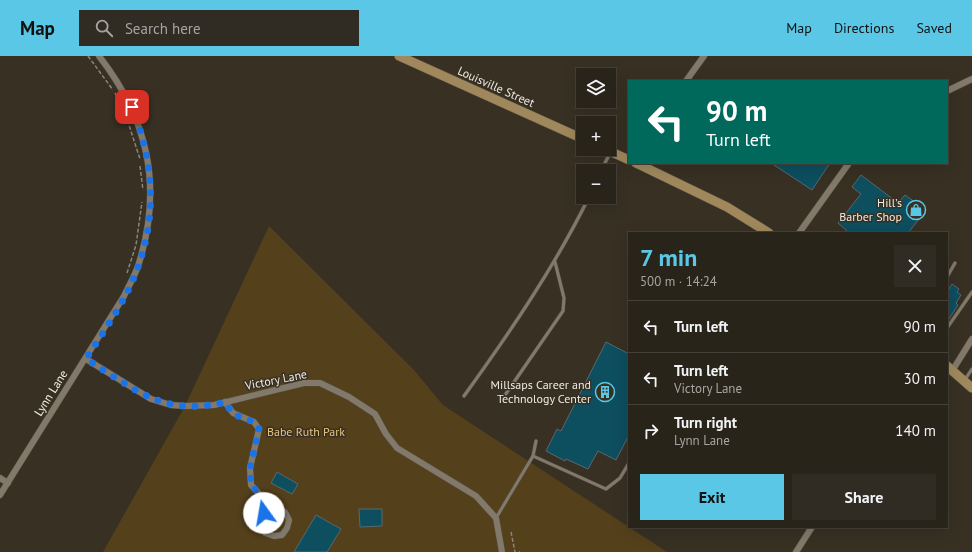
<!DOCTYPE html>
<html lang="en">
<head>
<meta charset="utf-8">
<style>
	:root { --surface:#29241a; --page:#312c23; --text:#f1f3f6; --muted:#a5a4a2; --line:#454139; --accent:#5bc7e7 }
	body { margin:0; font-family:"PT Sans",sans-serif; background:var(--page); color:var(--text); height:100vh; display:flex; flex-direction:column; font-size:15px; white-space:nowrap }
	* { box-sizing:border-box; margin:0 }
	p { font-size:13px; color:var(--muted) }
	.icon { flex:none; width:22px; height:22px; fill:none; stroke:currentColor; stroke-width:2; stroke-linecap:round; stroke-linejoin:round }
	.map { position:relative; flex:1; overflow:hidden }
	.drawer { position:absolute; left:628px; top:176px; width:320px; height:296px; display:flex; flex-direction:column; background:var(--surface); border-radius:0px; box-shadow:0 4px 16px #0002,0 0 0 1px var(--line) }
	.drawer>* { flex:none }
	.guide { position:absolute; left:628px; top:24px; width:320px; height:84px; border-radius:0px; box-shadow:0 4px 16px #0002,0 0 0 1px var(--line); background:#00695c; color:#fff; overflow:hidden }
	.buttons { position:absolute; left:576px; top:12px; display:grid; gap:8px }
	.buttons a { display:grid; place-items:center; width:40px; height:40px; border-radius:0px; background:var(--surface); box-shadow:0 4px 16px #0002,0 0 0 1px var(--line); font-size:20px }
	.pin { position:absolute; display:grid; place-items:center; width:34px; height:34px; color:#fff; margin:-17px; border-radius:8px; box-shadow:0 2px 6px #0006 }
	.me { position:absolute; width:44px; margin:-22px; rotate:347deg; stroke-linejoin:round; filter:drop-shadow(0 0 3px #0008) }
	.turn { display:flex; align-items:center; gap:14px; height:84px; padding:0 12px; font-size:18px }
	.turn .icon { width:52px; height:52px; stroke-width:2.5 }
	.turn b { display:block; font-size:28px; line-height:34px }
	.round { display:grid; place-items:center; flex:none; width:42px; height:42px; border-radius:0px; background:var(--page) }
	.summary { display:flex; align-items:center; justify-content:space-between; height:68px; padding:0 12px }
	h1 { font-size:24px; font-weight:600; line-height:30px; color:var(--accent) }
	.primary-button { display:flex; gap:8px; margin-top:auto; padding:8px 12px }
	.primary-button a { flex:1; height:46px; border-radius:0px; background:var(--accent); color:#111; font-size:16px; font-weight:600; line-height:46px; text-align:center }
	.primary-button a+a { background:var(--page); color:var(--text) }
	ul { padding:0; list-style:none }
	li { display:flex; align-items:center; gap:12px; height:52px; padding:0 12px; border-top:1px solid var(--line) }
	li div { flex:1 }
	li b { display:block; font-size:15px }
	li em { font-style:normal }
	header { display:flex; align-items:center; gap:24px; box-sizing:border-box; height:56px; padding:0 20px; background:var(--accent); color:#111 }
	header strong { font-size:19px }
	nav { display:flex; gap:22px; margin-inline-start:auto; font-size:14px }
	.search { width:280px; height:36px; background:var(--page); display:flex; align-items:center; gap:10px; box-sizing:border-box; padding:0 14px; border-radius:0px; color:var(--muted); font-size:15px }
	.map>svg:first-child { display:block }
	.green { fill:#54401b }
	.building { fill:#0d4e5f; stroke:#566970 }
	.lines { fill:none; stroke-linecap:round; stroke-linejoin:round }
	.lane-casing { stroke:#554f43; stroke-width:4 }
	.street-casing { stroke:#554f43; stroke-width:7 }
	.secondary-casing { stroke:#554f43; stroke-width:10 }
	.path { stroke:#8a8479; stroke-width:1.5; stroke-dasharray:4 2; stroke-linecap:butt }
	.lane { stroke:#82796a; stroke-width:3 }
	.street { stroke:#82796a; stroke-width:6 }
	.secondary { stroke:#a0885c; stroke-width:9 }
	.route { stroke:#1a73e8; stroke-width:7; stroke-dasharray:0 12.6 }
	.labels { text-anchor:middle; stroke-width:3; stroke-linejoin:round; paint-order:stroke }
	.street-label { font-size:12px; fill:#efeae2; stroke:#373023 }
	.poi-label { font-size:12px; fill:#efeae2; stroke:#373023; text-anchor:end }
	.park-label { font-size:12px; fill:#e9c27f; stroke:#373023 }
</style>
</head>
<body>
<header>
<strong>Map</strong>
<div class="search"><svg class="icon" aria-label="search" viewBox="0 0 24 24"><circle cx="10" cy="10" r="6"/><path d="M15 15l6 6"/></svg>Search here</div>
<nav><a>Map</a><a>Directions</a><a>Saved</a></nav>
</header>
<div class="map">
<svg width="972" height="496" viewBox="0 0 972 496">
	<rect width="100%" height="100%" fill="#373023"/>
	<!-- green -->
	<path class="green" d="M269,170L414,314L443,349L667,496H103L185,350Z"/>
	<!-- building -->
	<g class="building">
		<path d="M771,107H830L812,134Z"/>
		<path d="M861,119L898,147L905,139L926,154L908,177H846L847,175L838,167L861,138L852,131Z"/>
		<path d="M952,228L959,233L957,236L961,239L956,247L958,249L947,266V236Z"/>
		<path d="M606,286L629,298V379L616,404L598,395L588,413L566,403L565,405L546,395L557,373L561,375Z"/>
		<path d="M277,416L298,428L292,438L271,427Z"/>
		<path d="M359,453H382V470L360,471Z"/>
		<path d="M316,459L341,473L327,496H294Z"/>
	</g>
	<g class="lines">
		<!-- lane casing -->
		<g class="lane-casing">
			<g id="lane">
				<path d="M601,115L610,97"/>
				<path d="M947,221L955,207"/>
				<path d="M947,272L972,236"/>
				<path d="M964,325L972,313"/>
				<path d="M464,340C510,276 554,212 589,141"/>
				<path d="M503,342L563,255L564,242L555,206"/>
				<path d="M536,385L533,400L606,433L620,422L629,407"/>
				<path d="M496,462L533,400"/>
			</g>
		</g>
		<!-- street casing -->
		<g class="street-casing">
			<g id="street">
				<path d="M686,25L704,0"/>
				<path d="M947,35L972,23"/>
				<path d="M799,177L849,107"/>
				<path d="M86,303L151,343L171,349L185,350L214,349L304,327H320L349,341L375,358L386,378L397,392L476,440L496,462L502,496"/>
				<path d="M952,315L972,283"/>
				<path d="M225,346L233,357L254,366L259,373L250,412L251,429L266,445L263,468L265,477L274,480L282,479L287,472L289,464L285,456L266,445"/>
				<path d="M0,422L8,427"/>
				<path d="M0,439L124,240C129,229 136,218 139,207C163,130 148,63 99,0"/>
				<path d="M796,496L812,471"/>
			</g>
		</g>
		<!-- secondary casing -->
		<g class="secondary-casing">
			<g id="secondary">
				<path d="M399,0L583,83"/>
				<path d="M605,93L629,104"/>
				<path d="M636,107L727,151L769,177"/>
				<path d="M947,310L972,332"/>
			</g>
		</g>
		<!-- path -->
		<g class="path">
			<path d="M88,0L113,34"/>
			<path d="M115,37L128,66L140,103"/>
			<path d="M140,110L143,134"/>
			<path d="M127,217L136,189L142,146"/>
			<path d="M511,476L515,496"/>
			<path d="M519,496H520"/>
		</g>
		<!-- lane -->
		<use href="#lane" class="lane"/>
		<!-- street -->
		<use href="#street" class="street"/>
		<!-- secondary -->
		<use href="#secondary" class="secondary"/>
	</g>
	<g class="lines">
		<!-- route -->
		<path class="route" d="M132,51C152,103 158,153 139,208C128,242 105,273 86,303C135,333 163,361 225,346L233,358L254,366L259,373L250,412L251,429L266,445L264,457"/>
	</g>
	<!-- icons -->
	<defs>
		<g id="shop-ring" transform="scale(1)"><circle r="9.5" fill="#373023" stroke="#5bc7e7" stroke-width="1.5"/><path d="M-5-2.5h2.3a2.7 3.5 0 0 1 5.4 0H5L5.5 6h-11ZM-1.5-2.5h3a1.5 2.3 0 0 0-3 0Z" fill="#5bc7e7"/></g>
		<g id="building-ring" transform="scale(1)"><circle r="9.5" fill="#373023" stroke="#5bc7e7" stroke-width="1.5"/><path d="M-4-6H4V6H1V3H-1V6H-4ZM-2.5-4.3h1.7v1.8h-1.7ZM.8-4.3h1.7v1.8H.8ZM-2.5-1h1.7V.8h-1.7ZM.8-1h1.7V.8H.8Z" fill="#5bc7e7"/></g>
	</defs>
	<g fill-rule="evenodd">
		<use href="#shop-ring" x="916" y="154"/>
		<use href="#building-ring" x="605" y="336"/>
	</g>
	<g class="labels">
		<!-- street labels -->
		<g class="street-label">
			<text transform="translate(496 31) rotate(24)" y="4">Louisville Street</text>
			<text transform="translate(276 324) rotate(-11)" y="4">Victory Lane</text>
			<text transform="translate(51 337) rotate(-58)" y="4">Lynn Lane</text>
		</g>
		<!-- poi labels -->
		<g class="poi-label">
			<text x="902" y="151">Hill’s<tspan x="902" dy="14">Barber Shop</tspan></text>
			<text x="591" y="333">Millsaps Career and<tspan x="591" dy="14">Technology Center</tspan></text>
		</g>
		<!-- park labels -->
		<g class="park-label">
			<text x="306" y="380">Babe Ruth Park</text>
		</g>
	</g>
</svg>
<div class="buttons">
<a><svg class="icon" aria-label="layers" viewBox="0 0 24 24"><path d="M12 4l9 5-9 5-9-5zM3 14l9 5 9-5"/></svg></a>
<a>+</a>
<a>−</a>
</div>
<div class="pin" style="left:132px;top:51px;background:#d93025"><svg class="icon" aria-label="arrive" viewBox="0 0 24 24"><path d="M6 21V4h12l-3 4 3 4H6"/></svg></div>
<svg class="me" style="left:264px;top:457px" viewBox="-20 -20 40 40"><circle r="19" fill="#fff"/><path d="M0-13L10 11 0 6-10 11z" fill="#1a73e8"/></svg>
<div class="guide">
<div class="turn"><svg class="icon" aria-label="left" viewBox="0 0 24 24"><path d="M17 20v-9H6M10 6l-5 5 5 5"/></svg><div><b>90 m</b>Turn left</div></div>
</div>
<section class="drawer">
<div class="summary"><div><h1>7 min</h1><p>500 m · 14:24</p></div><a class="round"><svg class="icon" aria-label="close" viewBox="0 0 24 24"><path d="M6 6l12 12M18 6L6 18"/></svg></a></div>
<ul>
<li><svg class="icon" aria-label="left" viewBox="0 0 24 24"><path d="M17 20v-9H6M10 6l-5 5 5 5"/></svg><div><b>Turn left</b></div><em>90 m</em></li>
<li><svg class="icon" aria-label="left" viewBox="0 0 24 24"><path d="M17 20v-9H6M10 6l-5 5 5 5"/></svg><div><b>Turn left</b><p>Victory Lane</p></div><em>30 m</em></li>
<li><svg class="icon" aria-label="right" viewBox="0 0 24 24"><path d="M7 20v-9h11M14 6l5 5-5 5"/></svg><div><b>Turn right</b><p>Lynn Lane</p></div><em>140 m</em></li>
</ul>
<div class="primary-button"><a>Exit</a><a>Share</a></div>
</section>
</div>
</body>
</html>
